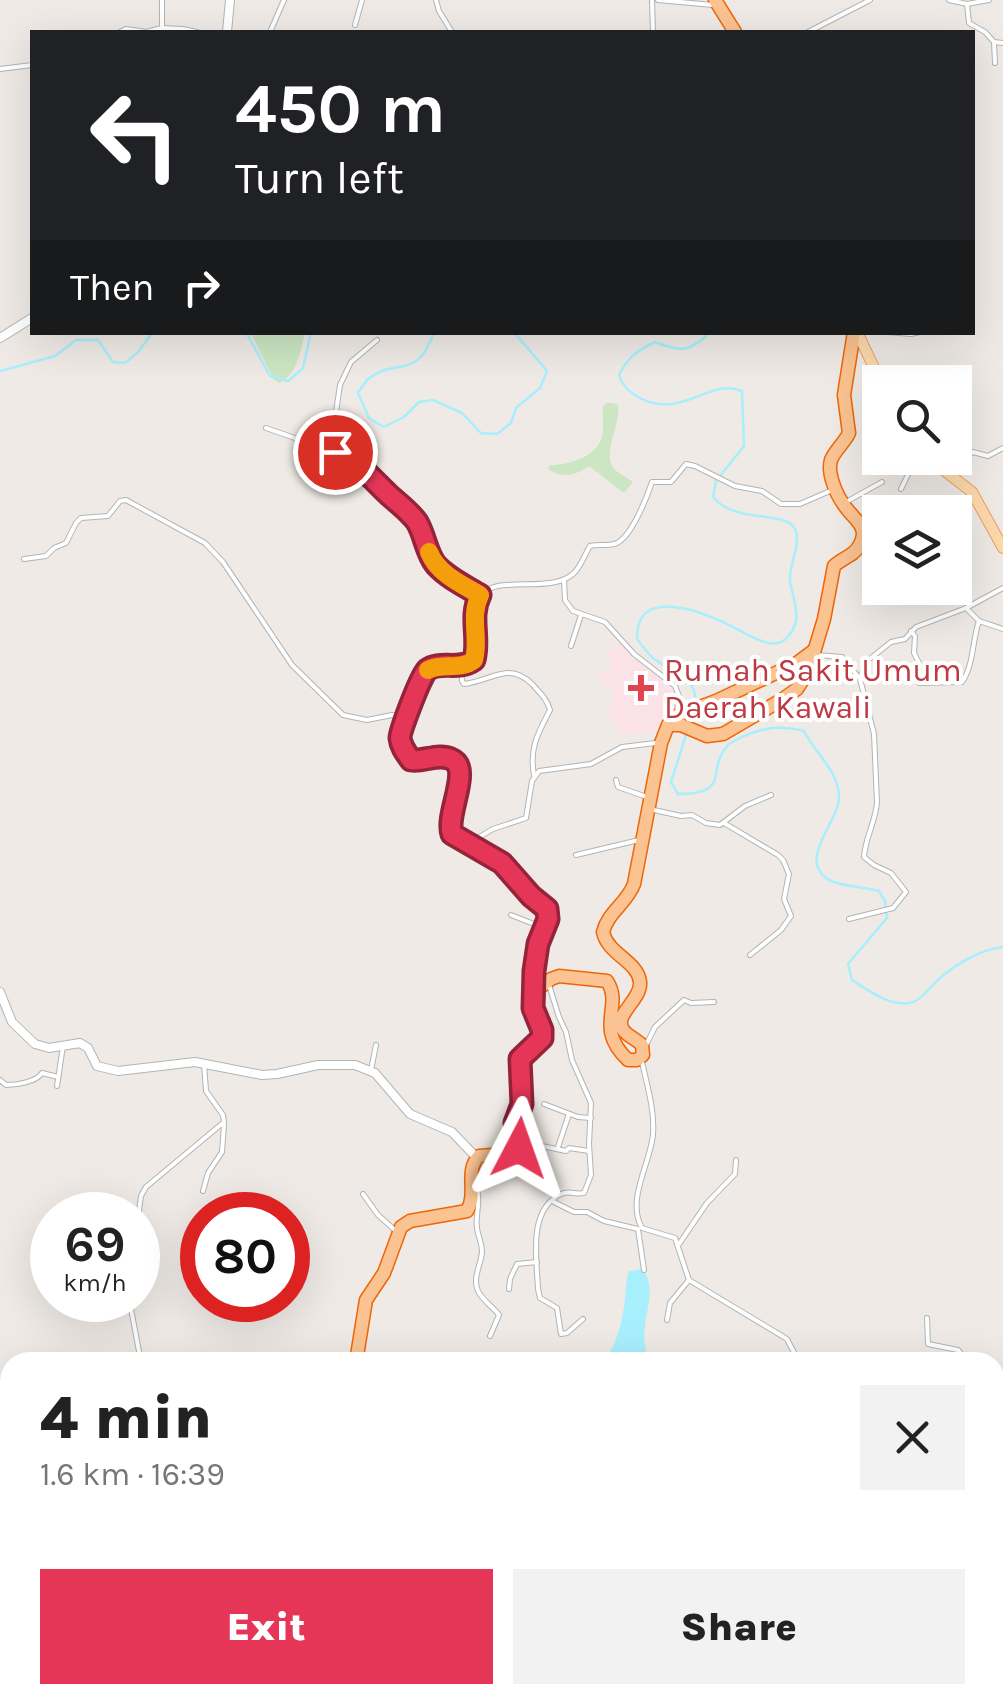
<!DOCTYPE html>
<html lang="en">
<head>
<meta charset="utf-8">
<style>
	:root { --surface:#fff; --page:#f2f2f2; --text:#222; --muted:#767676; --accent:#e53658 }
	body { margin:0; font-family:Karla,sans-serif; background:var(--page); color:var(--text); height:100vh; display:flex; flex-direction:column; font-size:38px; white-space:nowrap }
	* { box-sizing:border-box; margin:0 }
	p { font-size:32px; color:var(--muted) }
	.icon { flex:none; width:55px; height:55px; fill:none; stroke:currentColor; stroke-width:2; stroke-linecap:round; stroke-linejoin:round }
	.map { position:relative; flex:1; overflow:hidden }
	.side { position:absolute; left:0px; top:1352px; width:1005px; height:352px; display:flex; flex-direction:column; background:var(--surface); border-radius:30px 30px 0 0; box-shadow:0 10px 40px #0002 }
	.side>* { flex:none }
	.top-card { position:absolute; left:30px; top:30px; width:945px; height:305px; border-radius:0px; box-shadow:0 10px 40px #0002; background:#202124; color:#fff; overflow:hidden }
	.controls { position:absolute; left:862px; top:365px; display:grid; gap:20px }
	.controls a { display:grid; place-items:center; width:110px; height:110px; border-radius:0px; background:var(--surface); box-shadow:0 10px 40px #0002; font-size:50px }
	.speed { position:absolute; left:30px; top:1192px; display:flex; gap:20px; font-size:50px; font-weight:700; text-align:center }
	.speed>* { display:grid; place-content:center; width:130px; height:130px; border-radius:50%; background:var(--surface); box-shadow:0 10px 40px #0002; line-height:1 }
	.speed small { font-size:25px; font-weight:400 }
	.speed .limit { border:15px solid #d22; background:#fff; color:#111 }
	.pin { position:absolute; display:grid; place-items:center; width:85px; height:85px; color:#fff; margin:-42px; border:5px solid #fff; border-radius:50%; box-shadow:0 2px 10px #0007 }
	.me { position:absolute; width:110px; margin:-55px; rotate:4deg; stroke-linejoin:round; filter:drop-shadow(0 0 8px #0008) }
	.turn { display:flex; align-items:center; gap:35px; height:210px; padding:0 40px; font-size:45px }
	.turn .icon { width:130px; height:130px; stroke-width:2.5 }
	.turn b { display:block; font-size:70px; line-height:85px }
	.then { display:flex; align-items:center; height:95px; padding:0 40px; background:#0003; gap:20px; font-size:38px }
	.round { display:grid; place-items:center; flex:none; width:105px; height:105px; border-radius:0px; background:var(--page) }
	.summary { display:flex; align-items:center; justify-content:space-between; height:170px; padding:0 40px }
	h1 { font-size:60px; font-weight:800; line-height:75px }
	.action { display:flex; gap:20px; margin-top:auto; padding:20px 40px }
	.action a { flex:1; height:115px; border-radius:0px; background:var(--accent); color:#fff; font-size:40px; font-weight:800; line-height:115px; text-align:center }
	.action a+a { background:var(--page); color:var(--text) }
	.map>svg:first-child { display:block }
	.medical { fill:#fbe2e7 }
	.green { fill:#cce6c3 }
	.water { fill:#a8effd }
	.lines { fill:none; stroke-linecap:round; stroke-linejoin:round }
	.stream { stroke:#a8effd; stroke-width:2.5 }
	.street-casing { stroke:#b1b5b7; stroke-width:6 }
	.secondary-casing { stroke:#b0b5b8; stroke-width:10 }
	.primary-casing { stroke:#ee9f60; stroke-width:12 }
	.highway-casing { stroke:#ee6607; stroke-width:15 }
	.street { stroke:#fff; stroke-width:4 }
	.secondary { stroke:#fff; stroke-width:8 }
	.primary { stroke:#fddaac; stroke-width:10 }
	.highway { stroke:#fac391; stroke-width:12 }
	.route-casing { stroke:#952339; stroke-width:25 }
	.route { stroke:#e53658; stroke-width:18 }
	.slow { stroke:#f59e0b; stroke-width:18 }
	.health-dot { fill:#e0444e; stroke:#fff; stroke-width:4 }
	.labels { text-anchor:middle; stroke-width:8; stroke-linejoin:round; paint-order:stroke }
	.health-label { font-size:32px; fill:#be3a42; stroke:#fff; text-anchor:start }
</style>
</head>
<body>
<div class="map">
<svg width="1003" height="1704" viewBox="0 0 1003 1704">
	<rect width="100%" height="100%" fill="#efeae5"/>
	<!-- medical -->
	<path class="medical" d="M620,643L644,665L673,686L677,697L676,710L657,723L654,732L620,735L607,707L616,699L597,673L613,670L607,652Z"/>
	<!-- green -->
	<g class="green">
		<path d="M251,333H305C301,350 297,374 280,383L274,380Z"/>
		<path d="M607,403H613L618,405C621,422 604,450 612,466C615,472 627,477 633,482L624,493L589,466C576,475 562,479 548,469L550,465C567,465 594,458 601,440C605,430 602,417 603,406Z"/>
	</g>
	<!-- water -->
	<path class="water" d="M643,1269C656,1288 646,1311 644,1333C644,1341 646,1349 647,1358L653,1362H603C615,1348 622,1324 624,1306C626,1294 625,1283 629,1271Z"/>
	<g class="lines">
		<!-- stream -->
		<g class="stream">
			<path d="M246,332L270,376L288,381L303,368L311,332"/>
			<path d="M434,332C417,382 395,357 368,379C367,380 358,392 358,393L369,418L384,427L404,417L419,402L433,400L462,413L481,433L497,434L511,423L516,408L540,388L547,371L514,332"/>
			<path d="M0,371L55,356L76,340H98L113,362L125,363L138,352L153,332"/>
			<path d="M695,704C699,676 670,672 653,658C647,653 642,645 637,639C637,622 642,609 661,607C682,605 702,613 721,621C735,627 764,647 778,643C787,641 795,629 796,620C798,607 792,594 790,582C788,565 802,545 795,529C787,510 734,524 713,497L716,481L744,446L742,391C710,377 682,420 640,398C628,391 624,388 619,375C627,358 638,350 655,342C681,352 689,353 710,332"/>
			<path d="M686,735L671,782L678,794C733,794 705,770 728,745C730,743 740,738 742,737C765,727 780,725 804,731C815,753 840,772 839,799C838,822 799,858 826,878C836,886 865,887 879,891L885,901L887,918L848,964L852,980C868,990 890,1007 910,1003C923,1000 930,986 940,978C958,963 979,950 1003,947"/>
		</g>
		<!-- street casing -->
		<g class="street-casing">
			<g id="street">
				<path d="M162,0V32"/>
				<path d="M436,0L439,11L452,32"/>
				<path d="M652,0L653,32"/>
				<path d="M658,0L713,5"/>
				<path d="M949,0L967,4L989,0"/>
				<path d="M967,4L969,23L985,32L994,42L1003,43"/>
				<path d="M355,25L362,0"/>
				<path d="M120,32L126,29L146,32L162,28L183,29L197,32"/>
				<path d="M270,32L284,0"/>
				<path d="M808,32L870,0"/>
				<path d="M994,42L995,63"/>
				<path d="M0,69L32,65"/>
				<path d="M887,332L911,334L920,332"/>
				<path d="M377,340L351,362L340,385L336,412L331,418L320,422L315,445C327,449 341,452 352,460C367,470 412,512 420,527C426,538 427,553 435,563C447,578 465,586 480,595"/>
				<path d="M266,428L315,445"/>
				<path d="M947,471L973,452L988,456L1003,448"/>
				<path d="M327,488L338,487L350,459"/>
				<path d="M901,489L916,458"/>
				<path d="M846,502L882,482"/>
				<path d="M24,559L46,556L54,548L66,543L76,523L81,518L108,516L120,501L126,500L205,543L223,562L292,665L343,715L367,720L392,715L407,717"/>
				<path d="M564,580L565,600L573,611L605,622L634,654L675,686L679,696L677,711"/>
				<path d="M966,608L979,621L1003,629"/>
				<path d="M911,631L915,636L914,653L920,665L917,675L919,683L962,682C974,665 972,641 979,621"/>
				<path d="M571,646L581,615"/>
				<path d="M817,655L842,657L860,679L866,662L891,642L905,639L916,627L966,608L1003,588"/>
				<path d="M461,666L462,681L464,684C492,681 508,661 532,684C540,693 547,699 550,710C538,733 529,748 534,775"/>
				<path d="M616,780L618,787L647,797"/>
				<path d="M654,810L681,816L692,815L706,823L720,825L745,806L771,795"/>
				<path d="M724,823L778,855L783,860L789,874L784,899L791,916L781,930L750,955"/>
				<path d="M469,843L493,829L526,818L532,781L539,771L591,764L622,747L656,743"/>
				<path d="M576,855L639,840"/>
				<path d="M511,915L544,928"/>
				<path d="M849,919L893,908L906,892L891,873L874,865L864,857C865,838 876,821 877,802L874,734L860,679"/>
				<path d="M549,985L559,1017L566,1032L572,1060L591,1103L589,1144L591,1175L584,1193C575,1195 569,1190 561,1194C527,1210 537,1260 538,1289L540,1298L557,1308L561,1334L567,1333L583,1319"/>
				<path d="M534,988V964L547,919V909L531,896L501,863L452,834C444,808 468,785 455,761L436,757L415,761C387,745 406,725 413,704C417,689 419,678 430,668L461,666L474,660C480,640 467,617 478,598C494,572 550,596 574,573C581,566 585,554 590,546C598,544 606,546 614,544C630,541 647,497 652,482H671L686,464L695,466L735,486L762,491L781,504H800L830,491"/>
				<path d="M646,1045L655,1027L684,1000L691,1003L714,1002"/>
				<path d="M642,1062C647,1085 655,1111 653,1135C650,1164 626,1200 642,1228L675,1238L689,1280L787,1339L799,1362"/>
				<path d="M371,1070L376,1045"/>
				<path d="M0,1080L6,1085C17,1085 36,1082 42,1073L58,1077"/>
				<path d="M57,1086L63,1046"/>
				<path d="M544,1104L578,1117L591,1118"/>
				<path d="M522,1142L566,1151L569,1148L589,1151"/>
				<path d="M558,1147L569,1114"/>
				<path d="M477,1189C481,1202 475,1215 477,1228C478,1236 482,1243 482,1252C481,1265 472,1278 478,1291C483,1301 493,1307 499,1315L490,1336"/>
				<path d="M203,1191L208,1173L222,1152L224,1125"/>
				<path d="M363,1194L378,1215L397,1232"/>
				<path d="M554,1202L574,1212H587L604,1221L638,1229"/>
				<path d="M138,1218L141,1196L146,1187L224,1122L223,1115L206,1091L204,1063"/>
				<path d="M638,1229L644,1270"/>
				<path d="M679,1244L707,1203L735,1174L736,1160"/>
				<path d="M509,1289L510,1279L517,1264L537,1262"/>
				<path d="M121,1300L131,1309L141,1362"/>
				<path d="M927,1318L928,1344L958,1350L968,1362"/>
				<path d="M667,1320L670,1303L689,1280"/>
				<path d="M995,1476L1003,1483"/>
				<path d="M0,1584L10,1571"/>
				<path d="M995,1584L1003,1588"/>
			</g>
		</g>
		<!-- secondary casing -->
		<g class="secondary-casing">
			<g id="secondary">
				<path d="M227,32L230,0"/>
				<path d="M0,338L32,318"/>
				<path d="M0,992L12,1022L35,1044L49,1048L80,1043L88,1048L97,1066L118,1071L195,1062L262,1075L277,1074L318,1065H355L375,1073L410,1114L452,1132L476,1157"/>
			</g>
		</g>
		<!-- primary casing -->
		<g class="primary-casing">
			<g id="primary">
				<path d="M857,332L881,382"/>
				<path d="M928,458L972,492L1003,548"/>
			</g>
		</g>
		<!-- highway casing -->
		<g class="highway-casing">
			<g id="highway">
				<path d="M715,0L735,32"/>
				<path d="M668,725H681L707,736L723,734L783,699L797,689L808,672L824,619L834,566C842,558 854,556 859,546C871,527 853,519 844,505C836,494 827,473 831,460C835,450 845,442 849,433L844,395L854,332"/>
				<path d="M356,1362L366,1300L384,1273L401,1227L410,1221L467,1211C478,1193 464,1171 479,1156L506,1154L519,1148L520,1141L515,1123L522,1103L521,1059L541,1038L542,1030L533,1008L534,992L551,979L559,976L607,981C624,1007 593,1027 628,1060H637L643,1055L642,1045C637,1040 628,1036 624,1031C611,1016 642,1000 640,982C638,961 608,955 603,932C608,912 627,903 634,884L661,743L668,725L678,715L716,701L797,663L813,651"/>
				<path d="M371,1704V1695"/>
			</g>
		</g>
		<!-- street -->
		<use href="#street" class="street"/>
		<!-- secondary -->
		<use href="#secondary" class="secondary"/>
		<!-- primary -->
		<use href="#primary" class="primary"/>
		<!-- highway -->
		<use href="#highway" class="highway"/>
	</g>
	<g class="lines">
		<!-- route casing -->
		<g class="route-casing">
			<path id="route" d="M335,452C358,461 372,479 389,495C399,504 409,511 417,522C425,535 426,553 436,565C448,578 465,586 480,595C469,617 480,638 474,660C458,671 440,660 427,670C421,675 400,731 400,738C401,747 406,753 411,760C424,762 438,753 451,759C473,768 445,814 452,834L502,863L531,896L547,909L548,919L538,944L534,971L533,1008L542,1030V1038L520,1059L522,1104L515,1123L519,1148"/>
		</g>
		<!-- route -->
		<use href="#route" class="route"/>
		<!-- slow -->
		<path class="slow" d="M428,670C443,662 460,671 474,660C480,638 469,617 480,595C461,584 438,574 429,552"/>
	</g>
	<!-- markers -->
	<path class="health-dot" d="M636 673h10v10h10v10h-10v10h-10v-10h-10v-10h10z"/>
	<g class="labels">
		<!-- health labels -->
		<g class="health-label">
			<text x="664" y="681">Rumah Sakit Umum<tspan x="664" dy="37">Daerah Kawali</tspan></text>
		</g>
	</g>
</svg>
<div class="controls">
<a><svg class="icon" aria-label="search" viewBox="0 0 24 24"><circle cx="10" cy="10" r="6"/><path d="M15 15l6 6"/></svg></a>
<a><svg class="icon" aria-label="layers" viewBox="0 0 24 24"><path d="M12 4l9 5-9 5-9-5zM3 14l9 5 9-5"/></svg></a>
</div>
<div class="speed"><div>69<small>km/h</small></div><div class="limit">80</div></div>
<div class="pin" style="left:335px;top:452px;background:#d93025"><svg class="icon" aria-label="arrive" viewBox="0 0 24 24"><path d="M6 21V4h12l-3 4 3 4H6"/></svg></div>
<svg class="me" style="left:519px;top:1148px" viewBox="-20 -20 40 40"><path d="M0-17L14 15 0 8-14 15z" fill="#e53658" stroke="#fff" stroke-width="4"/></svg>
<div class="top-card">
<div class="turn"><svg class="icon" aria-label="left" viewBox="0 0 24 24"><path d="M17 20v-9H6M10 6l-5 5 5 5"/></svg><div><b>450 m</b>Turn left</div></div>
<div class="then">Then<svg class="icon" aria-label="right" viewBox="0 0 24 24"><path d="M7 20v-9h11M14 6l5 5-5 5"/></svg></div>
</div>
<section class="side">
<div class="summary"><div><h1>4 min</h1><p>1.6 km · 16:39</p></div><a class="round"><svg class="icon" aria-label="close" viewBox="0 0 24 24"><path d="M6 6l12 12M18 6L6 18"/></svg></a></div>
<div class="action"><a>Exit</a><a>Share</a></div>
</section>
</div>
</body>
</html>
